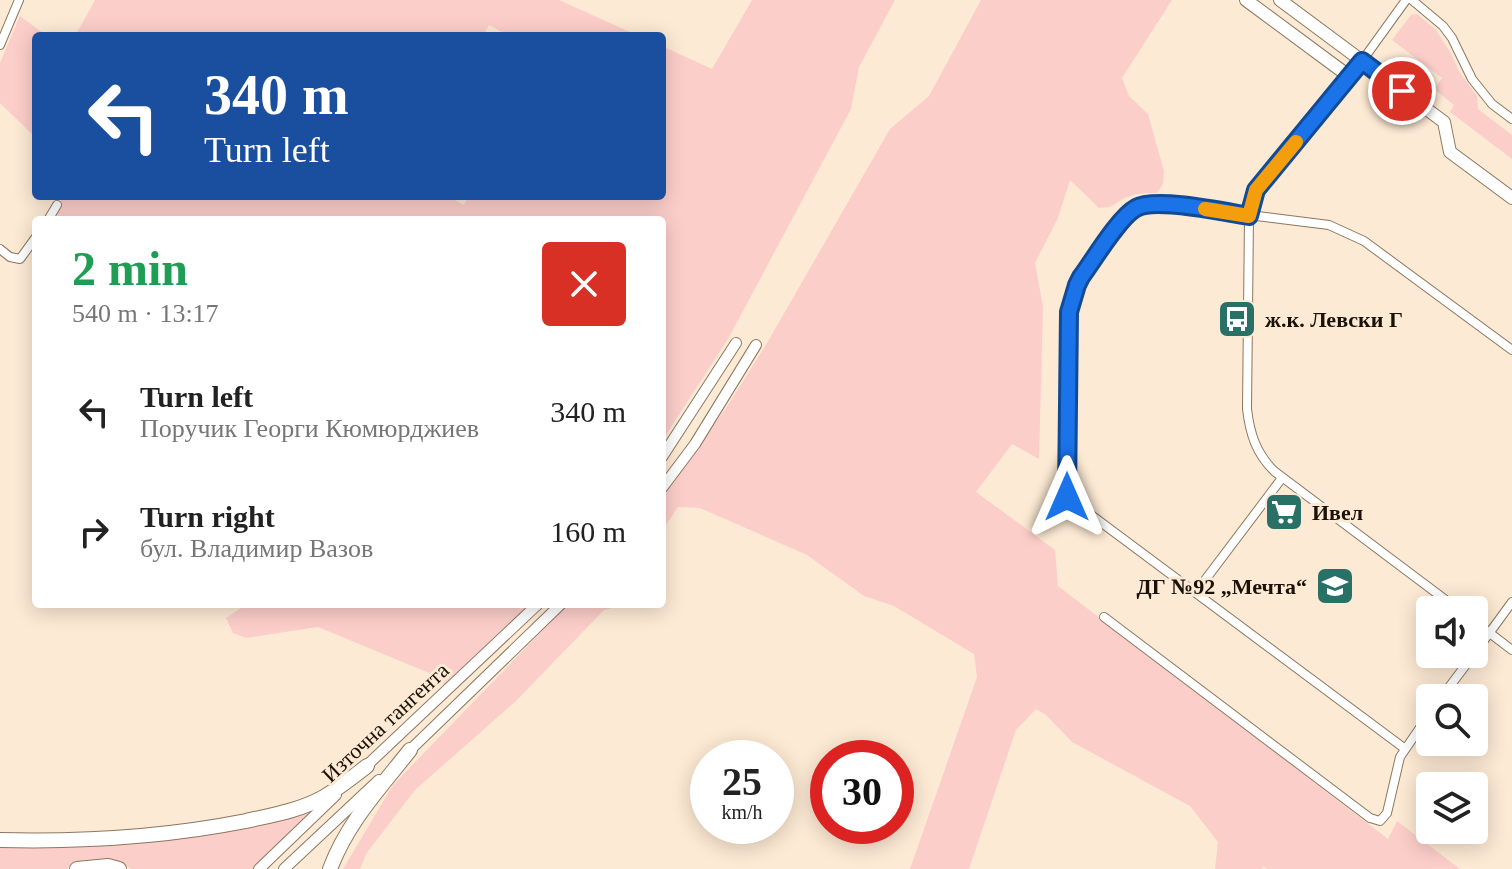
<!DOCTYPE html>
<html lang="en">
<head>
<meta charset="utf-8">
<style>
	:root { --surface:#fff; --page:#f6f6f6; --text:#222; --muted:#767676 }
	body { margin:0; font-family:Georgia,serif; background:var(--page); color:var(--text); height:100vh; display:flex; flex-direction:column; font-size:30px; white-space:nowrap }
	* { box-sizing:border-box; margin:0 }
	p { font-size:26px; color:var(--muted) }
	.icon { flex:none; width:44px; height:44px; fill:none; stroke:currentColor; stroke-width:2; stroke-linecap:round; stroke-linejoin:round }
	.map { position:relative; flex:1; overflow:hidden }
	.side { position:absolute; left:32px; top:216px; width:634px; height:392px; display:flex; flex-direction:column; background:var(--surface); border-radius:8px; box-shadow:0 4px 20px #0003 }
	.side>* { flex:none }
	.guide { position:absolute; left:32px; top:32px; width:634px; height:168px; border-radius:8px; box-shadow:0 4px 20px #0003; background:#1a4fa0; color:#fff; overflow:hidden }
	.fabs { position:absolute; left:1416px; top:596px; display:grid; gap:16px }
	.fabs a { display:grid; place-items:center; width:72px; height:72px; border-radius:8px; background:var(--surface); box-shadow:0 4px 20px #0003; font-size:40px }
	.speed { position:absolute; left:690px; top:740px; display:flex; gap:16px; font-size:40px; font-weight:700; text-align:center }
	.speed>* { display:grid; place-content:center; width:104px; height:104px; border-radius:50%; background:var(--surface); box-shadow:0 4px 20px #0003; line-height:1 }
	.speed small { font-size:20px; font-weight:400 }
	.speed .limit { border:12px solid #d22; background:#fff; color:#111 }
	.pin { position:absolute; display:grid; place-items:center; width:68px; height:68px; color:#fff; margin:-34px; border:4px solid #fff; border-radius:50%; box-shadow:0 2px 8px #0007 }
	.me { position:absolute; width:88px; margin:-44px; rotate:0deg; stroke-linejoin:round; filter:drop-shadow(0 0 6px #0008) }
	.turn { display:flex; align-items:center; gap:28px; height:168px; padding:0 40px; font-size:36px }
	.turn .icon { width:104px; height:104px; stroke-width:2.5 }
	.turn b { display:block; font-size:56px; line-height:68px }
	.round { display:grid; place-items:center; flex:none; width:84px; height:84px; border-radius:8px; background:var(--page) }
	.overview { display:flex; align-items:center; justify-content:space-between; height:136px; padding:0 40px }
	h1 { font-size:48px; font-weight:600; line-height:60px; color:#1e9e55 }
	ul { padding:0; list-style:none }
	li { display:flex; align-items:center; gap:24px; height:120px; padding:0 40px }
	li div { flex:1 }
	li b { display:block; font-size:30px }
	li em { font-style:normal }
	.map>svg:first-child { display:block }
	.green { fill:#fcceca }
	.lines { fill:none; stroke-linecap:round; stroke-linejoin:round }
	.minor-casing { stroke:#8c775f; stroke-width:10 }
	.tertiary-casing { stroke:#8c775f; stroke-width:12 }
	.primary-casing { stroke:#8c775f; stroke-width:14 }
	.motorway-casing { stroke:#8c775f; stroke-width:16 }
	.minor { stroke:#fff; stroke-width:8 }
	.tertiary { stroke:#fff; stroke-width:10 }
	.primary { stroke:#fff; stroke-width:12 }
	.motorway { stroke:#fff; stroke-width:14 }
	.route-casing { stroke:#114b97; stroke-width:20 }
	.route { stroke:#1a73e8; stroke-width:14 }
	.slow { stroke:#f59e0b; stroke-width:14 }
	.labels { text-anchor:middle; stroke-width:6; stroke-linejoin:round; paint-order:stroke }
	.poi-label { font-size:22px; font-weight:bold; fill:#1a1209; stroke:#fdead4; text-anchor:start }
	.street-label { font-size:22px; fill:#1a1209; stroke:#fdead4 }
</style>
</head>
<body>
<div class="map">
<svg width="1512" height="869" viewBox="0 0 1512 869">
	<rect width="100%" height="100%" fill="#fdead4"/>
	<!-- green -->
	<g class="green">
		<path d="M95,0H559L639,36H509L489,25L483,36H75Z"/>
		<path d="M752,0H895L859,67L851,109L728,339L662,441V220H58L57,205L64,196H447L464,205L469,196H662V46L712,69Z"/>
		<path d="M981,0H1172L1122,78L1129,96L1148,114L1164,171L1163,184L1157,193C1146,193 1133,193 1123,199C1111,206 1114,207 1099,208L1070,180L1058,218L1035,263L1043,307L1039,459L1012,444L976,492L1055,550L1058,586L1388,839L1397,821L1460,869H1267L1263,866L1262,869H1215L1218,842L1190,806L1072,742L1046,715L1036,709L1016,730L969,869H910L977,677L974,654L894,606L864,596L807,555L700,508L678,507L662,531V497L728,405L767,343L890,129L929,96Z"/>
		<path d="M1417,14L1436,30L1450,52L1460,73L1477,96L1478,109L1512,135V159L1450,112L1454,105L1434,89L1442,78L1392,40L1411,15Z"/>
		<path d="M20,16L47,36H36V138L0,103V63Z"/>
		<path d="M247,604H513L521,609L526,604H532L444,685L434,675L318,627L246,638L233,633L226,618Z"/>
		<path d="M568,604H618L612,608L604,610L516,701L415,790L366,854L360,869H343L393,785Z"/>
		<path d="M323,803L255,869H131L118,861L73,864L66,869H0V844L112,841Z"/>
	</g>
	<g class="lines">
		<!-- minor casing -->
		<g class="minor-casing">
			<g id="minor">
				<path d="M1412,0L1443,26L1452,38L1472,79L1492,104L1512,119"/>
				<path d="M0,45L19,0"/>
				<path d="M1362,61L1406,0"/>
				<path d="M1350,77L1261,184L1253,199L1249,216L1247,409C1250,434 1256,453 1274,471L1459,610"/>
				<path d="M48,220L57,205"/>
				<path d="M0,249L10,257L20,259L36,237"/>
				<path d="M1196,592L1282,478"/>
				<path d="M1104,617L1370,818L1380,821L1387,813L1400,757L1430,713"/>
				<path d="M1474,621L1512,650"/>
				<path d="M1474,654L1512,602"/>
				<path d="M1441,698L1474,654"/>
				<path d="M1404,748L1067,497L1069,312L1081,277L1129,213C1140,202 1154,204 1169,205L1329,225L1364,241L1512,350"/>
			</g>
		</g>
		<!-- tertiary casing -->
		<g class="tertiary-casing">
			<g id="tertiary">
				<path d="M662,457L736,343"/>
				<path d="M662,488L695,444L756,345"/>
				<path d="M408,752L561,604"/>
				<path d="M362,770L538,604"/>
				<path d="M259,869L336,795"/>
				<path d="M284,869L379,780"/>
			</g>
		</g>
		<!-- primary casing -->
		<g class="primary-casing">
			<g id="primary">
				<path d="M1246,0L1350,77L1362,61"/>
				<path d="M1280,0L1444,122L1450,152L1512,198"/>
			</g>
		</g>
		<!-- motorway casing -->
		<g class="motorway-casing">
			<g id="motorway">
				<path d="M0,840C82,842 165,837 246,821C272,815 298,811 322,798C338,789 353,777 367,766"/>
				<path d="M77,869L108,866L119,869"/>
				<path d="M330,869C347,823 380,788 410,750"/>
			</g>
		</g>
		<!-- minor -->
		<use href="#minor" class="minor"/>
		<!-- tertiary -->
		<use href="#tertiary" class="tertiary"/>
		<!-- primary -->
		<use href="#primary" class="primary"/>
		<!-- motorway -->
		<use href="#motorway" class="motorway"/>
	</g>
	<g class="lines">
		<!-- route casing -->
		<g class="route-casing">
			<path id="route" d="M1067,497L1069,312L1077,285L1081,277C1093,261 1119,217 1136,208C1155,197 1225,212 1249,216L1256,190L1362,61L1402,91"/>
		</g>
		<!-- route -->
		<use href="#route" class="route"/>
		<!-- slow -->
		<path class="slow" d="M1205,209L1249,216L1256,190L1296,142"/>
	</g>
	<!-- icons -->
	<defs>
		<g id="bus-square" transform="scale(2)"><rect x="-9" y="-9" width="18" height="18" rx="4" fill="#297066" stroke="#fdead4"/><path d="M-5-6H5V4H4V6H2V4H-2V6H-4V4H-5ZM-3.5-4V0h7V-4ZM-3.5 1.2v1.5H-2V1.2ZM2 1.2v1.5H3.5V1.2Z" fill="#fff"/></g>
		<g id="supermarket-square" transform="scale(2)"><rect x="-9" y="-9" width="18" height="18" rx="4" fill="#297066" stroke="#fdead4"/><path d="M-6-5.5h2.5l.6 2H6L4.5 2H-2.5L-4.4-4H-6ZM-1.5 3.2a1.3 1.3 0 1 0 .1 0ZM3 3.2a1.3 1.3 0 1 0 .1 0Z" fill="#fff"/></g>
		<g id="school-square" transform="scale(2)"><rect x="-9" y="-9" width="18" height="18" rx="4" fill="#297066" stroke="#fdead4"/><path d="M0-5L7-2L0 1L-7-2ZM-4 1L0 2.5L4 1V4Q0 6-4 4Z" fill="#fff"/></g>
	</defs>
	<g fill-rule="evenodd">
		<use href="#bus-square" x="1237" y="319"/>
		<use href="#supermarket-square" x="1284" y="512"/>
		<use href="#school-square" x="1335" y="586"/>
	</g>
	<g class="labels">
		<!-- poi labels -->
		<g class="poi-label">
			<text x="1265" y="327">ж.к. Левски Г</text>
			<text x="1312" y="520">Ивел</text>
			<text x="1307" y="594" text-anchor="end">ДГ №92 „Мечта“</text>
		</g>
		<!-- street labels -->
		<g class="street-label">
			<text transform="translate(385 722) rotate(-43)" y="8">Източна тангента</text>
		</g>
	</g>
</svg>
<div class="fabs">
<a><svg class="icon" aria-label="sound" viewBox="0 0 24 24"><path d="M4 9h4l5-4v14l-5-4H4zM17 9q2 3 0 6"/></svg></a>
<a><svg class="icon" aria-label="search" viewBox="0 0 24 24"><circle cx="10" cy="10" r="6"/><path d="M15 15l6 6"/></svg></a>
<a><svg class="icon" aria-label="layers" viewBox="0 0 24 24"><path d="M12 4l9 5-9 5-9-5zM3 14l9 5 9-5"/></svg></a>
</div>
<div class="speed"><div>25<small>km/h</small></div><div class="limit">30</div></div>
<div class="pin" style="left:1402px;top:91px;background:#d93025"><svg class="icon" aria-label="arrive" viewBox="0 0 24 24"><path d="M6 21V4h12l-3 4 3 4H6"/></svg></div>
<svg class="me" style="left:1067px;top:497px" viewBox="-20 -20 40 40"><path d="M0-17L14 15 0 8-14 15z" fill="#1a73e8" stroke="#fff" stroke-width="4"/></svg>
<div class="guide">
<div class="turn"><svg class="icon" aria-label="left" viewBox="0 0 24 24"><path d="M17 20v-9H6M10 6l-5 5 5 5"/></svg><div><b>340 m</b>Turn left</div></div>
</div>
<section class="side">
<div class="overview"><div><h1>2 min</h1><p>540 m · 13:17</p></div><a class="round" style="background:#d93025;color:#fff"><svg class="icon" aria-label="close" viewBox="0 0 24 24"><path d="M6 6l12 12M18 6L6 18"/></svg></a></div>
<ul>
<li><svg class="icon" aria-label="left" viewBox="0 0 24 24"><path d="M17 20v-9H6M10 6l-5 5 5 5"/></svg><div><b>Turn left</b><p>Поручик Георги Кюмюрджиев</p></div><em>340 m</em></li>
<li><svg class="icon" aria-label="right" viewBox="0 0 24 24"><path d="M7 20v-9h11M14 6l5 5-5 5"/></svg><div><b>Turn right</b><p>бул. Владимир Вазов</p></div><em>160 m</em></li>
</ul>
</section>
</div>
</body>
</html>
